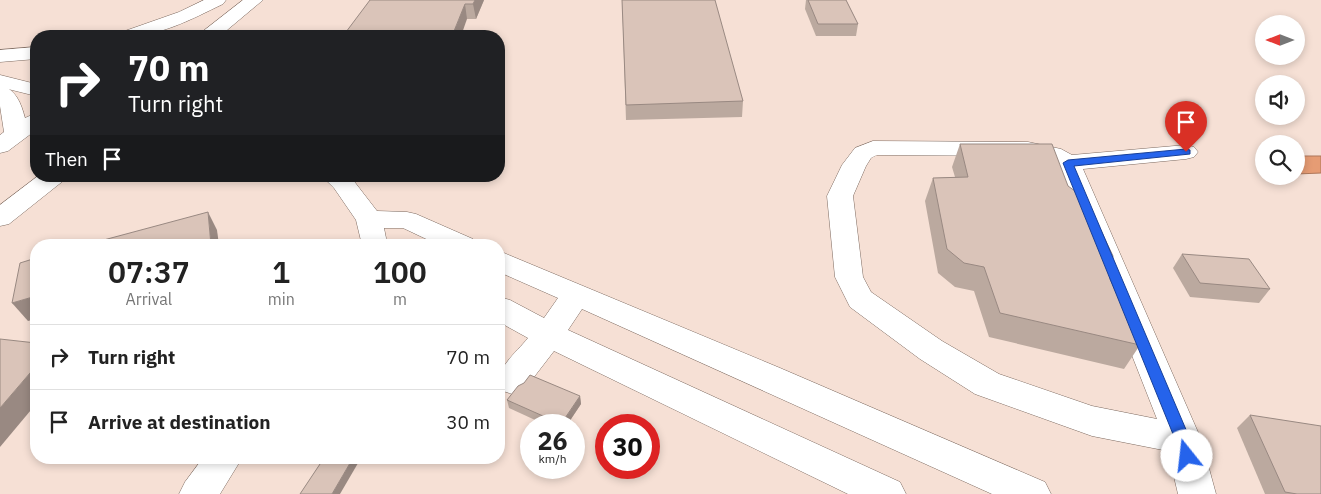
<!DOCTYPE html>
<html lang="en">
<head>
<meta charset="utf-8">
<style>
	:root { --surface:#fff; --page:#f6f6f6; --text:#222; --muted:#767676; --line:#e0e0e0 }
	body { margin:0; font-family:"IBM Plex Sans",sans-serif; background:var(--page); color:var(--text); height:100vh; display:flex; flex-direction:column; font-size:19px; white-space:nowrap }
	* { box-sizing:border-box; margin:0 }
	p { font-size:16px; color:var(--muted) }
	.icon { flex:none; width:28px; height:28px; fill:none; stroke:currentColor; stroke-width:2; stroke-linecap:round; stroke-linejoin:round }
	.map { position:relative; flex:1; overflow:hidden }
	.sheet { position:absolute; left:30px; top:239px; width:475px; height:225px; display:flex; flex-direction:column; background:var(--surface); border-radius:20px; box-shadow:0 2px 8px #0003 }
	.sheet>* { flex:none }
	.banner { position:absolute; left:30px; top:30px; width:475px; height:152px; border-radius:20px; box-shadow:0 2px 8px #0003; background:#202124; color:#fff; overflow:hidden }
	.needle { width:32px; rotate:270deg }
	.buttons { position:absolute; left:1255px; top:15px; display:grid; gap:10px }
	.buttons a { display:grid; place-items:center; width:50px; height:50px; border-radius:50%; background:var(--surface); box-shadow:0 2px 8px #0003; font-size:25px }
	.speed { position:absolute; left:520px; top:414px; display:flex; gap:10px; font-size:25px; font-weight:700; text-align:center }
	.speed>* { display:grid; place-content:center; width:65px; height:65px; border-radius:50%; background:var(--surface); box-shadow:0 2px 8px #0003; line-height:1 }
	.speed small { font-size:12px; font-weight:400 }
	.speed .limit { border:8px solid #d22; background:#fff; color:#111 }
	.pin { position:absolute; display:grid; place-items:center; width:42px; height:42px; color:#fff; margin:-51px -21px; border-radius:50% 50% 50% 0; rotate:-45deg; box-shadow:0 0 5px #0007 }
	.pin .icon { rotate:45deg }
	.me { position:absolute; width:55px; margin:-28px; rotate:344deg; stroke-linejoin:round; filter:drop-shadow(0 0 4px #0008) }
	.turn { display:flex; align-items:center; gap:18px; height:105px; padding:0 15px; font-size:22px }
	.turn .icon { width:65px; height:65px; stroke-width:2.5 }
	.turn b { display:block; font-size:35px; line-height:42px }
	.then { display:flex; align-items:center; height:48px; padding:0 15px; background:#0003; gap:10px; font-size:19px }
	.eta { display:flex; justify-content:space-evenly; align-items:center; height:85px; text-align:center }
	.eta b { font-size:30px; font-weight:600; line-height:35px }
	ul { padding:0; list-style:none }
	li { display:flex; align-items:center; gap:15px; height:65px; padding:0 15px; border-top:1px solid var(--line) }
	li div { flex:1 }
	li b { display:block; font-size:19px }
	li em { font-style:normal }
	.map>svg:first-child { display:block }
	.water { fill:#e69c74; stroke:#ae775a }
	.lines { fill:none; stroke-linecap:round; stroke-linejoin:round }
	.minor-casing { stroke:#7d6a60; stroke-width:1 }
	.secondary-casing { stroke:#7d6a60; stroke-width:1 }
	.primary-casing { stroke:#7d6a60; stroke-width:1 }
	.minor { fill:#fff; fill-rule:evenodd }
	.secondary { fill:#fff; fill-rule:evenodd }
	.primary { fill:#fff; fill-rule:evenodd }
	.wall { fill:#bba99f }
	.shaded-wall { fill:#998982 }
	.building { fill:#dac4b9; stroke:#998982 }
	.route { fill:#2563eb; stroke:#184099 }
</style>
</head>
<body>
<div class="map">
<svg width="1321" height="494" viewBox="0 0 1321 494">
	<rect width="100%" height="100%" fill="#f6e0d5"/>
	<!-- water -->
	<path class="water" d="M1296,156H1321V173L1296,174Z"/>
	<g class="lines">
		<!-- minor casing -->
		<g class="minor-casing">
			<g id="minor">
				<path d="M873,141L1028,142L1061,149L1072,155L1186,145L1194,147L1198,152L1194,157L1186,159L1083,169L1201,439L1216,494H1178L1168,451L1092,436L975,394L920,359L850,307L835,277L827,196L842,165L855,148ZM877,155L1028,156L1046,160L1058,167L1157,419L1092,406L999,374L942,341L871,292L863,277L853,196L866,166L871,158Z"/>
				<path d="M322,176H350L377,211L407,212L416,214L473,239L477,245H439L403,228H384L386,238L393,245H362L356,220L334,188Z"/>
				<path d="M499,251L780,368L1045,482L1051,494H992L582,309L568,330L900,482L906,494H848L554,351L524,390L512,394L500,390C492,371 517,352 528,338L499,322V297L510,300L544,318L558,298L499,272Z"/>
				<path d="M203,458H242L220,494H179L185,482Z"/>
			</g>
		</g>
		<!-- secondary casing -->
		<g class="secondary-casing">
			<path id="secondary" d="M0,75L36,84V96L0,87Z"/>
		</g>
		<!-- primary casing -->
		<g class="primary-casing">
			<g id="primary">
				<path d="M204,0H226L223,4C190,20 157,38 120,36L122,32L179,12Z"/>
				<path d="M243,0H263L220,36H200L202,32Z"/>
				<path d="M36,47V59L0,62V50Z"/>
				<path d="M0,85C16,89 21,103 25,118L36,113V130L8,151L0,153V135L4,132L0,106Z"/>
				<path d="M38,176H66L63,181L9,224L0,226V205Z"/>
			</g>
		</g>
		<!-- minor -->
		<use href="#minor" class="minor"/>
		<!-- secondary -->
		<use href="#secondary" class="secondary"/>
		<!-- primary -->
		<use href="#primary" class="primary"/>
	</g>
	<!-- wall -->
	<g class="wall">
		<path d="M370,0H484L476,19H467Z"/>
		<path d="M622,0L743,101L742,117L626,120Z"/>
		<path d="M806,0H846L858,24L856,36H816L805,9Z"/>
		<path d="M960,144L1068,186L1140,345L1124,369L989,337L974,291L955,287L938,273L925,201L933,178L955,177L952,167Z"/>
		<path d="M1182,254L1270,289L1259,303L1190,297L1173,268Z"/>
		<path d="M580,396L581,404L567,425H546L509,408L507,400Z"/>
		<path d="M1250,415L1321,494H1265L1237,428Z"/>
	</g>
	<!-- shaded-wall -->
	<g class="shaded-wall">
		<path d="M475,0H484L476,19L473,4Z"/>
		<path d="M465,4L467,19L461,36H452Z"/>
		<path d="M208,212L217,230L219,245H211Z"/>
		<path d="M36,296V319L28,321L12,303Z"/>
		<path d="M36,366V404L0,447V408Z"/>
		<path d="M580,396L581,404L567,425H561Z"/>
		<path d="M353,458H361L340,494H332Z"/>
	</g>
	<!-- building -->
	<g class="building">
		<path d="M370,0H475L473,4H465L452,36H343Z"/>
		<path d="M622,0H715L743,101L626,105Z"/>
		<path d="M808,0H846L858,24H818Z"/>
		<path d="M960,144H1052L1068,186L1086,199L1113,256L1110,279L1140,345L1000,313L984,267L964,263L947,249L933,178L968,177Z"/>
		<path d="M208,212L211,245H147L144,243L142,245H85Z"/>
		<path d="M1182,254L1249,259L1270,289L1200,283Z"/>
		<path d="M36,258V296L12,303L20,263Z"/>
		<path d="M0,339L36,343V366L0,408Z"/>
		<path d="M530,375L580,396L561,424L507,400L518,386L524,383Z"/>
		<path d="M1250,415L1321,426V494H1297L1285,492Z"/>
		<path d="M324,458H353L332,494H300Z"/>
	</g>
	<!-- route -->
	<path class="route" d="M1186,149L1190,150V154L1074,166L1190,439L1194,456L1192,461L1187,463L1181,461L1175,439L1063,163L1068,160Z"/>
</svg>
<div class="buttons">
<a><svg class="needle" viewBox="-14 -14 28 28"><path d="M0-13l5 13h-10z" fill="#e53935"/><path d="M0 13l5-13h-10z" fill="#767676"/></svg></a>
<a><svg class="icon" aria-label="sound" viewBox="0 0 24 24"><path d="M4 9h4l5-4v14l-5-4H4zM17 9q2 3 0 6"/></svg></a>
<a><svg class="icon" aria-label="search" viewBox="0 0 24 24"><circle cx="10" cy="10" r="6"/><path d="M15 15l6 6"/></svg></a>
</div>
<div class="speed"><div>26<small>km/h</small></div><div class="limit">30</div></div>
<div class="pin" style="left:1186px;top:152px;background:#d93025"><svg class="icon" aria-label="arrive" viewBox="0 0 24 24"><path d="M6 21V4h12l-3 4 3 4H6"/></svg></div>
<svg class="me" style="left:1187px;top:456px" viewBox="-20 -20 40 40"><circle r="19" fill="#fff"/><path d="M0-13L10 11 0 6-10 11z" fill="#2563eb"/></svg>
<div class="banner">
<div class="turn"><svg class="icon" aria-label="right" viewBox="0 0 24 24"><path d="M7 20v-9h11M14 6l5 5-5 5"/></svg><div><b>70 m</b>Turn right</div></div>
<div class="then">Then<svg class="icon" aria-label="arrive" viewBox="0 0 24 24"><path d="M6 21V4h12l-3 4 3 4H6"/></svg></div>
</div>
<section class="sheet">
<div class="eta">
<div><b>07:37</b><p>Arrival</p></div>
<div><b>1</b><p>min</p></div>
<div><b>100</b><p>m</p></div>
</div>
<ul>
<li><svg class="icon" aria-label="right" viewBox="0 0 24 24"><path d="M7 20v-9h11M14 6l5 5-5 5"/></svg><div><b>Turn right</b></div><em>70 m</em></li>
<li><svg class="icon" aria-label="arrive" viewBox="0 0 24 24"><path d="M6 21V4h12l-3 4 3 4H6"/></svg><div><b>Arrive at destination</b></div><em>30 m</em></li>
</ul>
</section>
</div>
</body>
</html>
